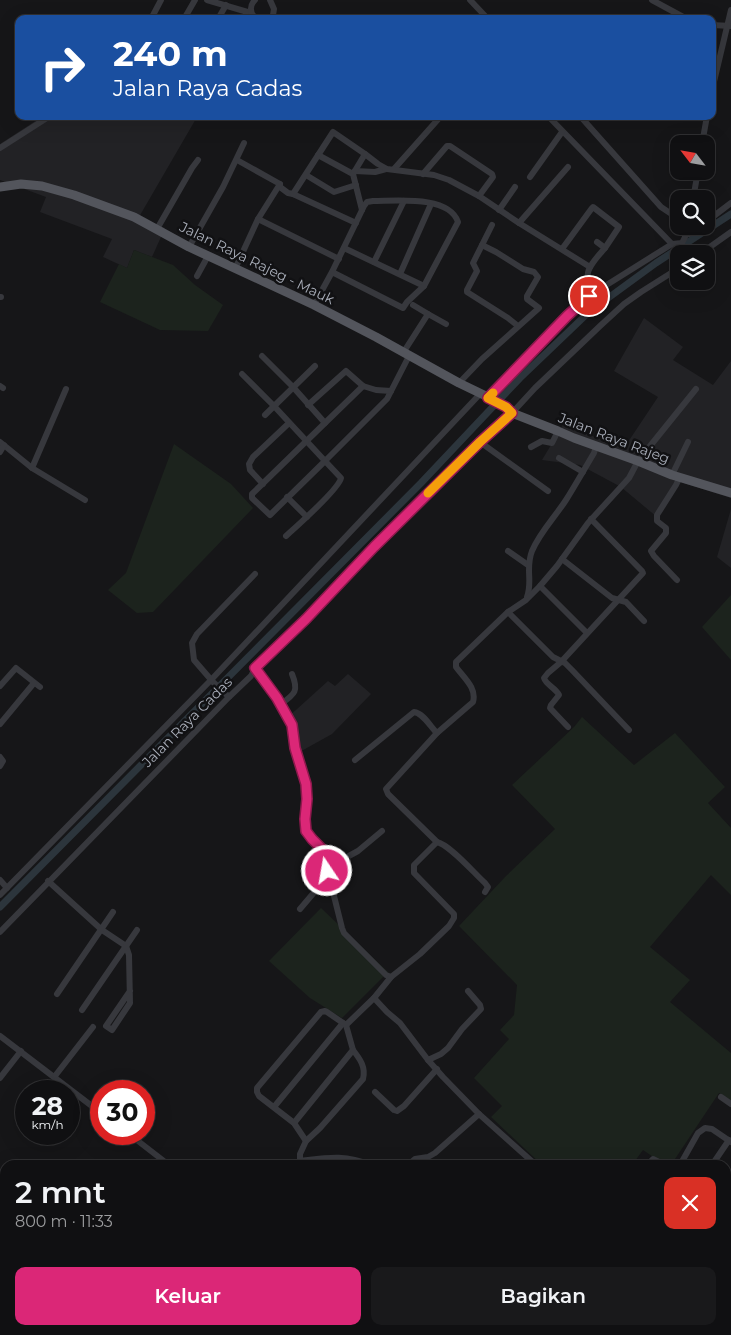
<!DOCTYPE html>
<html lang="id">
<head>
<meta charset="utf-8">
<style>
	:root { --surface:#101012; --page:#19191b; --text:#f1f3f6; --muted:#9c9d9f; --line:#303032; --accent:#db2777 }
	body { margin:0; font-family:Montserrat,sans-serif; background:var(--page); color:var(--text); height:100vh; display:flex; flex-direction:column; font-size:19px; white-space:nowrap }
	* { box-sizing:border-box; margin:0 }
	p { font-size:16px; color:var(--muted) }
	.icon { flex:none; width:28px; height:28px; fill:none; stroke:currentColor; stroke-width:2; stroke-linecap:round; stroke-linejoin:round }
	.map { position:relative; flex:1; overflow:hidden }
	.side { position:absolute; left:0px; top:1160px; width:731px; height:175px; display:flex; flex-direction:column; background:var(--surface); border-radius:15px 15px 0 0; box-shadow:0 5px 20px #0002,0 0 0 1px var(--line) }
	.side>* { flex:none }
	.banner { position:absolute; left:15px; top:15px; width:701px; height:105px; border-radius:10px; box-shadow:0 5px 20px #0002,0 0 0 1px var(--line); background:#1a4fa0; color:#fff; overflow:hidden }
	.needle { width:32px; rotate:301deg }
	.controls { position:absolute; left:670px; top:135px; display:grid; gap:10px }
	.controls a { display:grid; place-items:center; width:45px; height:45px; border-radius:10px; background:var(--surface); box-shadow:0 5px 20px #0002,0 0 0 1px var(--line); font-size:25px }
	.speed { position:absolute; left:15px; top:1080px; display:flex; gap:10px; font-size:25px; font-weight:700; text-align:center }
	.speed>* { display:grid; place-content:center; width:65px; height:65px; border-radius:50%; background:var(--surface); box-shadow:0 5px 20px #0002,0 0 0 1px var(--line); line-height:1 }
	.speed small { font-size:12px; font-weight:400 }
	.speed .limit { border:8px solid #d22; background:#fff; color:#111 }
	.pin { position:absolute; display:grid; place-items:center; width:42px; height:42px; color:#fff; margin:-21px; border:2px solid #fff; border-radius:50%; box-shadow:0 1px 5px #0007 }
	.me { position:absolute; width:55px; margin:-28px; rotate:348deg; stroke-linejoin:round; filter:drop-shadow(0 0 4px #0008) }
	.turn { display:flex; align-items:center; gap:18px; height:105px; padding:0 15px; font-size:22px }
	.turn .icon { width:65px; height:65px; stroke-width:2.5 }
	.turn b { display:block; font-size:35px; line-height:42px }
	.round { display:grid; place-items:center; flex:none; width:52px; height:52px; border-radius:10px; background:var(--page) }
	.overview { display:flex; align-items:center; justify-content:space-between; height:85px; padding:0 15px }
	h1 { font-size:30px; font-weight:600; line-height:38px }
	.primary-button { display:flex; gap:10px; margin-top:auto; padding:10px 15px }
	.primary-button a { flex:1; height:58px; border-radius:10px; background:var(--accent); color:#fff; font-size:20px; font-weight:600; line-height:58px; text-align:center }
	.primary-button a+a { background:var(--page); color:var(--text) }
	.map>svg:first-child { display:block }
	.built { fill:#222225 }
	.green { fill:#1c231d }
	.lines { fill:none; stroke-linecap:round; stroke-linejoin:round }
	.canal { stroke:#2c353c; stroke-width:7 }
	.minor { stroke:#37383d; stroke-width:6 }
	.major { stroke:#53555c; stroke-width:9 }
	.route-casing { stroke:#8e194d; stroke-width:12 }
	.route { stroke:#db2777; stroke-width:9 }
	.slow { stroke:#f59e0b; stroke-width:9 }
	.labels { text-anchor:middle; stroke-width:5; stroke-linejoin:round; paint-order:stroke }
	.street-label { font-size:14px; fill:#a8adb8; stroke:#111113 }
</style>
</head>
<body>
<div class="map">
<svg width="731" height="1335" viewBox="0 0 731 1335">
	<rect width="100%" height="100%" fill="#161618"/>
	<!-- built -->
	<g class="built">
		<path d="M43,116H196L197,117L139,217L165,228L152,257L134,250L127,268L103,257L112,239L40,212L46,197L0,180V144Z"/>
		<path d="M644,318L683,347L673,360L713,385L731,361V498L677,481L657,517L621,487L580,465L542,460L563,425L624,448L658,397L614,371Z"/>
		<path d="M731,509V568L717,557Z"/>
		<path d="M348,674L371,694L332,734L296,754L286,718L296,710L328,681L335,686Z"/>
	</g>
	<!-- green -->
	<g class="green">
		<path d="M134,250L173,265L195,285L223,305L208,331L160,330L100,302L119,264L127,268Z"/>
		<path d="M174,444L231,484L253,508L153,612L137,613L108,590L126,573Z"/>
		<path d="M731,595V660L702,627Z"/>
		<path d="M582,717L634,765L675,733L725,787L708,803L731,828V895L711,875L650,947L690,980L670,1002L731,1053V1101L719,1093L671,1165H665L643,1150L632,1165H542L491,1117L502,1106L474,1078L509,1039L500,1030L514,1015L517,985L459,926L506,876L555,829L512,785L574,727Z"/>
		<path d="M321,908L388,972L342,1018L310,998L269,961Z"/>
	</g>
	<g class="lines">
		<!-- canal -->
		<path class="canal" d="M0,907L421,483L520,378L589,312L656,263L731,214"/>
		<!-- minor -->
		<g class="minor">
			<path d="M207,0L251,13"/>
			<path d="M255,0C249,6 250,13 256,19"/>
			<path d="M470,0L488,19"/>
			<path d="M652,0L687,19"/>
			<path d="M151,19L161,0"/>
			<path d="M184,19L195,0"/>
			<path d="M218,19L226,5"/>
			<path d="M269,19L273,15L274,9L270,0"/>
			<path d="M712,25L731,26"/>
			<path d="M712,90L731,10"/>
			<path d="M548,116L672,244"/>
			<path d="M580,116L661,207L679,219"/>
			<path d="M702,144L707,116"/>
			<path d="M0,148L50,116"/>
			<path d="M318,155L353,174L362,210"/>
			<path d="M237,160L280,184V187L288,193L293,194L356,223"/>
			<path d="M394,169L441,116"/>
			<path d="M355,171L375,172L386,169"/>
			<path d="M353,174L365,154L378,164L387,169L434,175L449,180L479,196L519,223L568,167"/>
			<path d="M423,174L447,146H450L492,174L493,177L479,196"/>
			<path d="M306,175L334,192L356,185"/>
			<path d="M530,177L562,132"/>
			<path d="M280,184L258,219L339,259"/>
			<path d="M293,194L333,132L365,154"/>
			<path d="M693,199L698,171"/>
			<path d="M499,210L515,187"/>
			<path d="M706,222L731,203"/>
			<path d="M519,223L590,267"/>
			<path d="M492,225L473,263L477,271L467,290V292L508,318L518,326"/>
			<path d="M157,229L192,168L198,160"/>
			<path d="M686,234H689L700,226"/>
			<path d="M597,242L605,248C600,254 586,268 588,276C590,281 595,286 598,290"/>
			<path d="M189,247L223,187L244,143"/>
			<path d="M344,248L424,286"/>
			<path d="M562,249L592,208L593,207L619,227L605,248"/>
			<path d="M700,254L731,232"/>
			<path d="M374,262L404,201"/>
			<path d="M235,269L258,219"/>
			<path d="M400,274L431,204"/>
			<path d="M197,276L208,256"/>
			<path d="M0,297H1"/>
			<path d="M314,305L332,272L364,206L367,202L373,201C396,201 449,195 458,222L424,286L407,302L403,308L332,272"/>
			<path d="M428,314L446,324"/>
			<path d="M403,353L428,314L413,305"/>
			<path d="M262,356L293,387L325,423"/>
			<path d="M242,374L274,406L325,461L387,399L409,356"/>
			<path d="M459,383L482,359L539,308L527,299V296L538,277L534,272L523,269L496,252L482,245"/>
			<path d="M0,386L3,388"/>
			<path d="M488,397L567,316L589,296L672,244L682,243L685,237L687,226"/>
			<path d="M308,405L346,371L363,386"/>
			<path d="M265,415L315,366"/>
			<path d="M0,442L32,468L85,500"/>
			<path d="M480,442L548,491"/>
			<path d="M531,447L542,441L552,443L558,431"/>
			<path d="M0,452L4,445"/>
			<path d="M559,458L583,472"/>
			<path d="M32,468L66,389"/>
			<path d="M672,475L688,442"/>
			<path d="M263,484L250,470L249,464L253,457L289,423"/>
			<path d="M287,497L307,517"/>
			<path d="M286,536C297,526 339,489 341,478L325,461L270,515L252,498V494L363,386L376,390L391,391"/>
			<path d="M508,551L528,565"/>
			<path d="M562,559L612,598L626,602L644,621"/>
			<path d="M677,580L654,556L651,551L666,533V528L657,521V515L676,485L680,477"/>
			<path d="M540,586L587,633"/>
			<path d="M527,597C533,581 525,569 532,551C540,532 555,517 566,500C576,484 585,468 594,453L596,446"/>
			<path d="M508,612L553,657L565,663L572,670L629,730"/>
			<path d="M255,668L277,698L293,725L295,748L306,784L307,799L305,819L306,831L312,839L329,856L330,863L327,871L331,884L342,928L344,933L386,975L391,977L374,998L387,1012L400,1023L428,1060L443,1077L479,1114L536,1165"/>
			<path d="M0,686L16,668L40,687"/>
			<path d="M229,697L213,682L194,660L192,643L197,634L255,574"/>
			<path d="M281,704C295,694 299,691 292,674"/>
			<path d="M0,724L34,683"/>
			<path d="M568,727L550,708L551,705L559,695C556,688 546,685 544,678L548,673L561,662L643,573L642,571L591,519"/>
			<path d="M0,757L3,761L0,766"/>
			<path d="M355,760L414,712C423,713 430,726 437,733"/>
			<path d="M437,842C450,845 474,873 485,883L488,887L485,892"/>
			<path d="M330,863L347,857L358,851L382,831"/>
			<path d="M0,880L7,888"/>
			<path d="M48,881L102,930L126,946L129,955L130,1003L112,1030L106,1026L130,991"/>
			<path d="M0,895L211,680L480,394"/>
			<path d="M300,909L328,876"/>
			<path d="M0,932L229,697L251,676L255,668L306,619L374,547L480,442L512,413L535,388L600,326L624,304L641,292L679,268"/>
			<path d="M391,977L420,954L449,926L454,918V914L414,873V865L437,842L388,794L386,789L437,733L473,702C477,688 464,678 456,667V662L508,612L526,600L540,586L557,566L588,523L629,478L638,461L696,389"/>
			<path d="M57,994L113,912"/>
			<path d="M82,1010L137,930"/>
			<path d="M0,1036L101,1113"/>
			<path d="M428,1060L441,1054L448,1048L462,1029L481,1009L480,1005L468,991"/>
			<path d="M55,1076L93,1027"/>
			<path d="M0,1078L21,1051"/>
			<path d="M375,1092L394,1110L397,1111L404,1106L437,1069"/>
			<path d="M721,1097L731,1104"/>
			<path d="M274,1107L343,1023"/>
			<path d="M294,1123L353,1050L346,1025"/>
			<path d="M129,1134L169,1165"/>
			<path d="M306,1141L294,1123L259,1096L257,1092V1088L321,1012L325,1011L327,1012L346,1025L374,998"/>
			<path d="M300,1161C326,1158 345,1154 370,1165"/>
			<path d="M300,1165V1154L306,1141L320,1128L363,1079C366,1067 360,1059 353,1050"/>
			<path d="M408,1165L415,1159L428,1157L435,1153L479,1114"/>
			<path d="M647,1165L653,1159L665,1165"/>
			<path d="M680,1165L698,1133L705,1128L712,1129L731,1142"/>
			<path d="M712,1165L729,1140"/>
			<path d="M726,1190L731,1183"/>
			<path d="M726,1223L731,1225"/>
			<path d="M726,1261L730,1255L731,1251"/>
			<path d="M726,1307L729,1301"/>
			<path d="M0,1320H5"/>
			<path d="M35,1330L41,1335L45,1330"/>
			<path d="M69,1330L75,1335"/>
			<path d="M182,1330L189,1335"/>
			<path d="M228,1330L231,1333L229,1335"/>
			<path d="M701,1330L704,1335"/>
			<path d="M78,1335L82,1330"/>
			<path d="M167,1335L171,1330"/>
			<path d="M675,1335L678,1330"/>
		</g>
		<!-- major -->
		<path class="major" d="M0,187L21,184L42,186L74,195L134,217L189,247L314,305L376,337L459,383L488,397L506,407L512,413L558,431L574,438L638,461L672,475L731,493"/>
	</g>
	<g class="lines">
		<!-- route casing -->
		<g class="route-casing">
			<path id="route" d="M327,871L330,863L329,856L312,839L306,831L305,819L307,799L306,784L295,748L292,725L277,698L255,668L306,619L374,547L480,442L512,413L506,407L488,398L567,316L589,296"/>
		</g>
		<!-- route -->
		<use href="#route" class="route"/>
		<!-- slow -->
		<path class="slow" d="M428,493L480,442L512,413L506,407L488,398L493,393"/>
	</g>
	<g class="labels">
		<!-- street labels -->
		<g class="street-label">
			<text transform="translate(257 263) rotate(26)" y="5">Jalan Raya Rajeg - Mauk</text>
			<text transform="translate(614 438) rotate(21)" y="5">Jalan Raya Rajeg</text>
			<text transform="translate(187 722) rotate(-45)" y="5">Jalan Raya Cadas</text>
		</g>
	</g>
</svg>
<div class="controls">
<a><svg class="needle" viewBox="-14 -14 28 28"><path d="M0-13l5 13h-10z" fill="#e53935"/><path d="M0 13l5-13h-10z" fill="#9c9d9f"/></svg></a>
<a><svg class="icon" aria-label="search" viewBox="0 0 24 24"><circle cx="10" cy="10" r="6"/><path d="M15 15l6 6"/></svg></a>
<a><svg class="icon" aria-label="layers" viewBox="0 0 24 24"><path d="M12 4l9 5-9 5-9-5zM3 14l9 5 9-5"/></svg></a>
</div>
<div class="speed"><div>28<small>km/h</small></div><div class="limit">30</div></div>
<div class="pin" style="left:589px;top:296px;background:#d93025"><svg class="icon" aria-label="arrive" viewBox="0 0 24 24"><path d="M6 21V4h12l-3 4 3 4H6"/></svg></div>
<svg class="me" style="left:327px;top:871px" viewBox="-20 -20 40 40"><circle r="17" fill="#db2777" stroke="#fff" stroke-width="3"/><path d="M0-11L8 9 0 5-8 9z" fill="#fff"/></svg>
<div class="banner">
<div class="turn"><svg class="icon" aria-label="right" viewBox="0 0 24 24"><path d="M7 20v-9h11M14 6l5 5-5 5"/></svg><div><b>240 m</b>Jalan Raya Cadas</div></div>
</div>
<section class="side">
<div class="overview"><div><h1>2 mnt</h1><p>800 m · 11:33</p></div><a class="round" style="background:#d93025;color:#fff"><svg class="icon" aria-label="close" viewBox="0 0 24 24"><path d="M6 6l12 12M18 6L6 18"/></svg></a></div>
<div class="primary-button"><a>Keluar</a><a>Bagikan</a></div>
</section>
</div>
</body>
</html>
